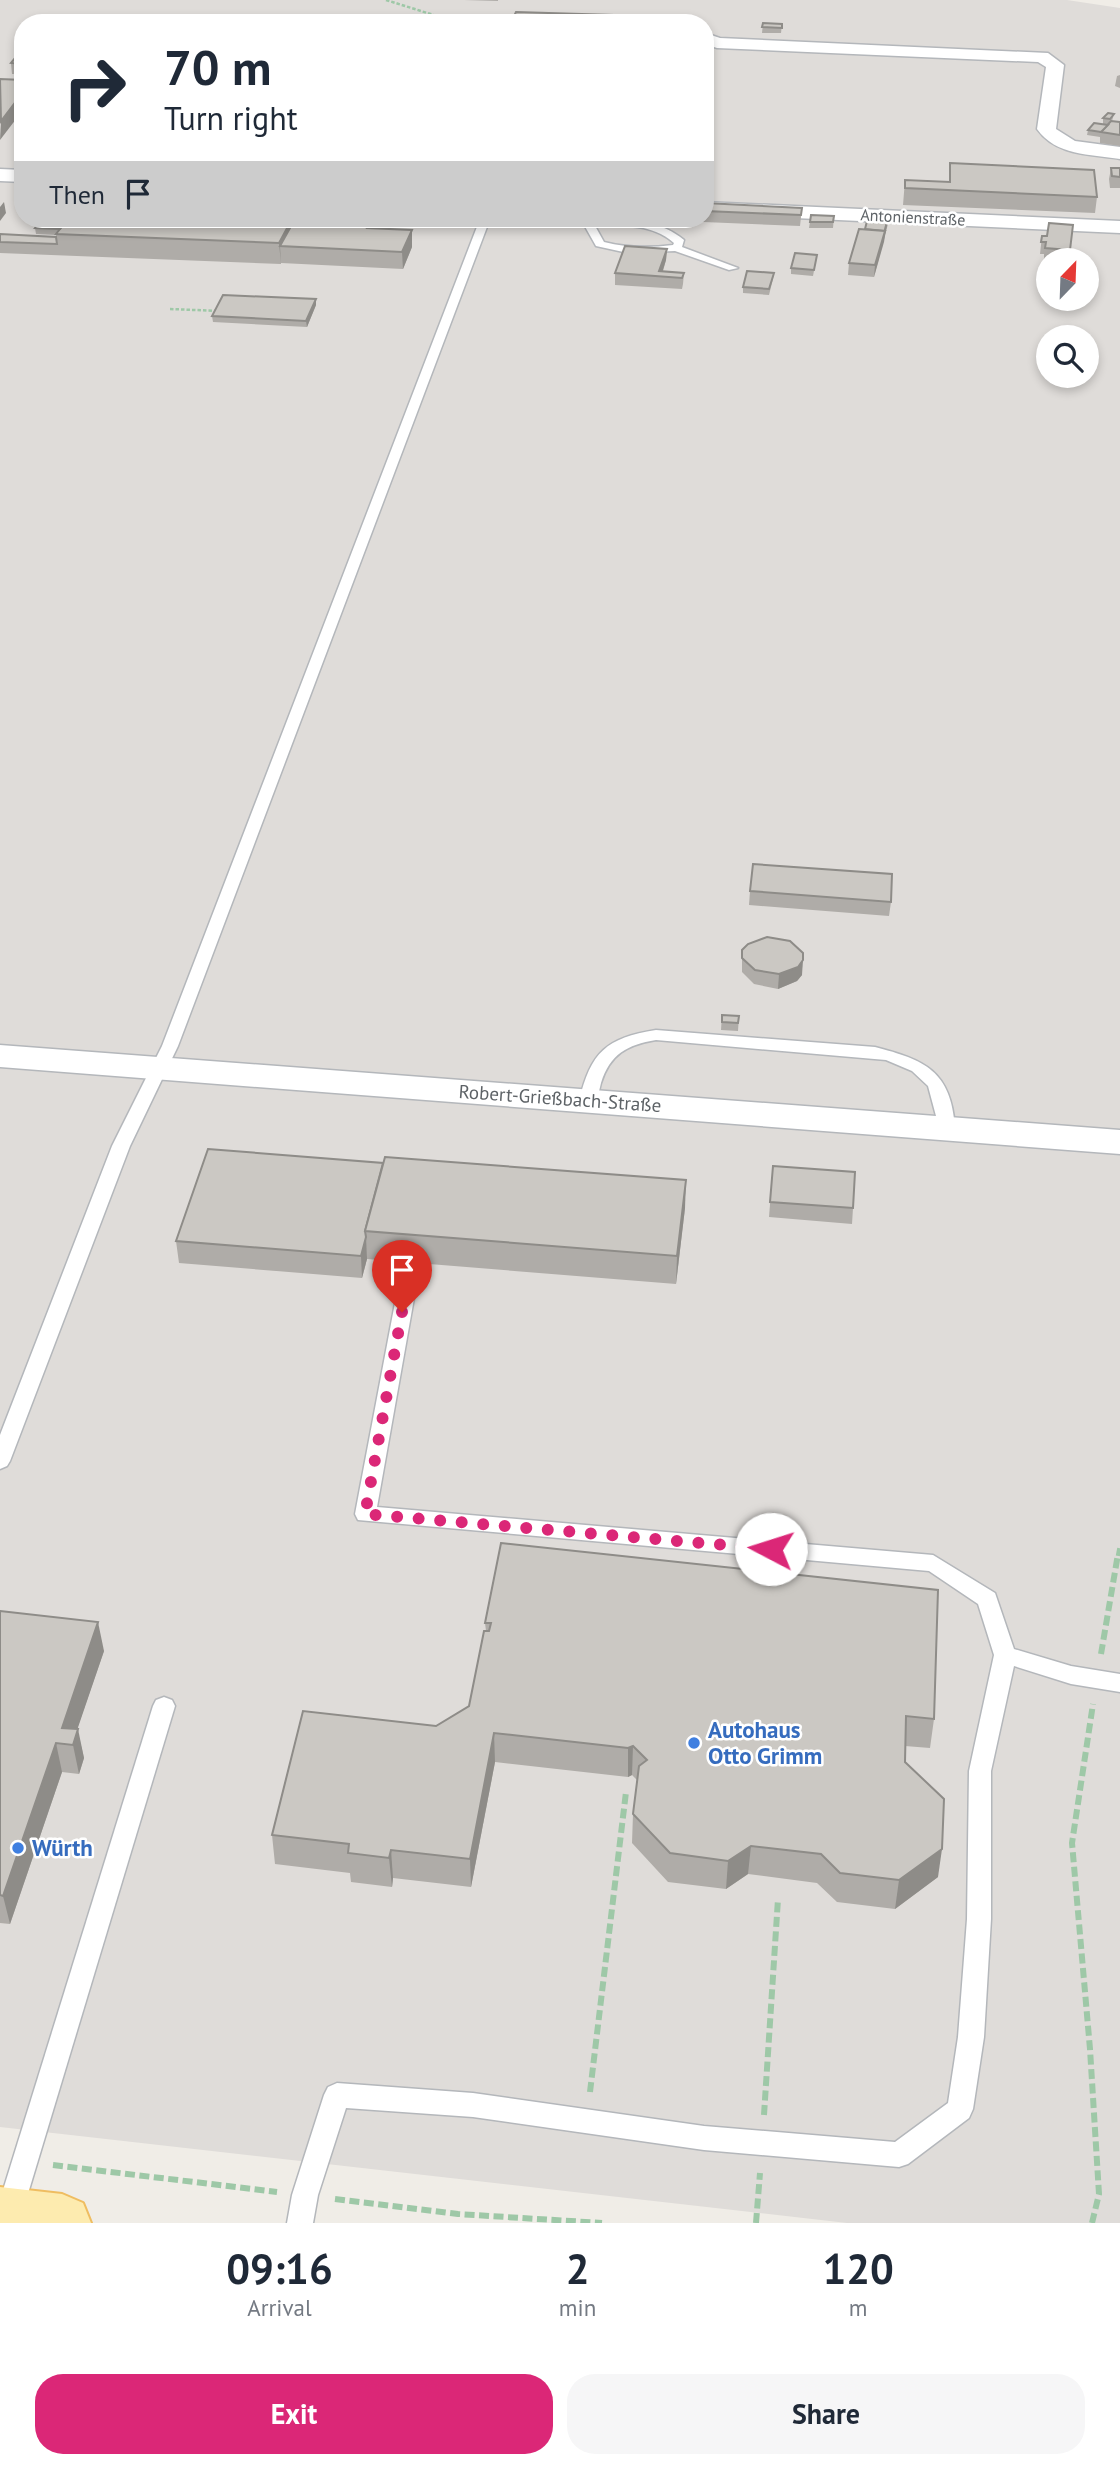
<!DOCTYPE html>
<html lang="en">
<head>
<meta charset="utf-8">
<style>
	:root { --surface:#fff; --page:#f6f6f7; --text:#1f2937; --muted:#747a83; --accent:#db2777 }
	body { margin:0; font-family:"PT Sans",sans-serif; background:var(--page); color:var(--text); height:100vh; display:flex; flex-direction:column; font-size:26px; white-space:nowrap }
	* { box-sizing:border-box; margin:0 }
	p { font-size:23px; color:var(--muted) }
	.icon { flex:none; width:38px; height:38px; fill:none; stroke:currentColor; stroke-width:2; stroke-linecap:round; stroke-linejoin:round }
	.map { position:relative; height:2223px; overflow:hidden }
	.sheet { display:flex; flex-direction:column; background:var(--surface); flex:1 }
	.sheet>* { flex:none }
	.guide { position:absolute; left:14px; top:14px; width:700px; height:214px; border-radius:28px; box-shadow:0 4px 10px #0003; background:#fff; color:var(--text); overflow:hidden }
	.needle { width:46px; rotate:23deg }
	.buttons { position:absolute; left:1036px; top:248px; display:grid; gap:14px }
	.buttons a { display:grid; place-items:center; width:63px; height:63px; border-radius:50%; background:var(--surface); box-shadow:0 4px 10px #0003; font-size:35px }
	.pin { position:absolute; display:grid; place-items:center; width:60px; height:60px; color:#fff; margin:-72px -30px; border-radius:50% 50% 50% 0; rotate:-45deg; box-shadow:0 0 7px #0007 }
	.pin .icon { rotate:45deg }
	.me { position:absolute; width:77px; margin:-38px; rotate:275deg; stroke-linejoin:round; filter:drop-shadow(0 0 5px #0008) }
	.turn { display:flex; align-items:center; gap:24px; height:147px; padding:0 35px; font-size:32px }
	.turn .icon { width:91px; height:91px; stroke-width:2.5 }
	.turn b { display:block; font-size:49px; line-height:60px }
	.then { display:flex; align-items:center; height:66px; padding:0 35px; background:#0003; gap:14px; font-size:26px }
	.eta { display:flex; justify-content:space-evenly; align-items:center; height:119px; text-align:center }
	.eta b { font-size:42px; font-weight:600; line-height:49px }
	.cta { display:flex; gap:14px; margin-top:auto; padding:14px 35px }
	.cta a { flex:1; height:80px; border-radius:28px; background:var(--accent); color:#fff; font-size:28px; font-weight:600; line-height:80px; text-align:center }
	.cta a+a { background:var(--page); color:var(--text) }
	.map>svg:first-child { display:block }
	.industrial { fill:#dfdcd9; fill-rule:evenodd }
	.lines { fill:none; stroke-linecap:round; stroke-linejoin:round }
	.service-casing { stroke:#b4b7bb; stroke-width:3 }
	.minor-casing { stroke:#b4b7bb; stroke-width:3 }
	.primary-casing { stroke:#efbd61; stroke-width:4 }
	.path-far2 { stroke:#9ec8a7; stroke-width:2.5; stroke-dasharray:3.5 2; stroke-linecap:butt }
	.path-far1 { stroke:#9ec8a7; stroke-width:4.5; stroke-dasharray:8 3.5; stroke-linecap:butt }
	.path { stroke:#9ec8a7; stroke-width:6; stroke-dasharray:10 4.5; stroke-linecap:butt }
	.service { fill:#fff; fill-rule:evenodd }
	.minor { fill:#fff; fill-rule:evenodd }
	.primary { fill:#fdebaf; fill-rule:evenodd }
	.wall { fill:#afaca8 }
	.shaded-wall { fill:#8e8c88 }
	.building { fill:#cbc8c3; stroke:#8e8c88; stroke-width:2 }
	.route { stroke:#db2777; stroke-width:12; stroke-dasharray:0 21.6 }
	.shop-dot { fill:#3f7fe0; stroke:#fff; stroke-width:2.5 }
	.labels { text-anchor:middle; stroke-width:5; stroke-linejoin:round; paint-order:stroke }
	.far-street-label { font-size:16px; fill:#5e6367; stroke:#fff }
	.street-label { font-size:19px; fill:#5e6367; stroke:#fff }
	.near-shop-label { font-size:23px; font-weight:bold; fill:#366cbe; stroke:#fff; text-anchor:start }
</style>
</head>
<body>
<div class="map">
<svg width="1120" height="2223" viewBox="0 0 1120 2223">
	<rect width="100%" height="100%" fill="#f0ede7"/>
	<!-- industrial -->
	<path class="industrial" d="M0,0H1067L1120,8V2223H847L0,2127ZM23,23H705V219H23ZM1048,261H1087V299H1048ZM1048,338H1087V376H1048Z"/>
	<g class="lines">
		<!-- service casing -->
		<g class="service-casing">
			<g id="service">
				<path d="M480,219H490L178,1046L130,1146L10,1461L7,1466L0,1469V1435L112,1146L162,1046Z"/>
				<path d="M573,219C609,217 655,215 684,240L682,247L738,268L729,270L675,251L628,253L596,246L583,223ZM594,224C622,226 652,223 674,243L673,245C649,248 627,248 604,242Z"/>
				<path d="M656,1030L875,1047C925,1060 951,1071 955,1127L952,1131H940L928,1086L912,1071L886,1060L656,1040C627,1045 610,1054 601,1083C599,1091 598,1098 594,1105H582L579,1101C591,1052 606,1038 656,1030Z"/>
				<path d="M407,1280L414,1282L416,1287L377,1507L933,1555L995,1593L1014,1649L1071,1666L1120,1674V1692L1071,1684L1014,1666L991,1771V1919L984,2037L973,2109L969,2118L908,2164L899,2167L704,2150L473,2117L346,2108L318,2195L313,2223H287L292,2195L324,2095L328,2087L337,2083L473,2093L704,2126L895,2142L948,2103L958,2037L967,1919L969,1771L994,1655L978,1604L929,1571L358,1520L355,1514L398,1287L400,1282Z"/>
				<path d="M164,1697L172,1700L175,1706L23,2210L19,2219L10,2223L1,2219L0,2200L153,1706L156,1700Z"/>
			</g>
		</g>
		<!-- minor casing -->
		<g class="minor-casing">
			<g id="minor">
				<path d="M705,33L720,38L1048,53L1064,65L1056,129L1075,141L1120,147V159C1090,154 1056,156 1037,129L1046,67L1038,62L717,48L705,44Z"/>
				<path d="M0,169L23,170V182L0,181Z"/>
				<path d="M705,202L1120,221V233L705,214Z"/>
				<path d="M0,1045L1120,1130V1154L0,1067Z"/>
			</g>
		</g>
		<!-- primary casing -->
		<g class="primary-casing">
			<path id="primary" d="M0,2187L62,2194L83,2203L91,2223H0Z"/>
		</g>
		<!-- path-far2 -->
		<g class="path-far2">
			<path d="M386,0L459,23"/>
			<path d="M170,309L219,311"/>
		</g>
		<!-- path-far1 -->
		<path class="path-far1" d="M1118,1556L1120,1545"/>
		<!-- path -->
		<g class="path">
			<path d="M1101,1654L1118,1554"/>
			<path d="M590,2092L626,1792"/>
			<path d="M764,2115L778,1899"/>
			<path d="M53,2165L277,2192"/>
			<path d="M335,2199L458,2214L602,2223"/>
			<path d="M756,2223L760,2173"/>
			<path d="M1092,2223L1099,2194L1090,2049L1072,1843L1093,1704"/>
		</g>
		<!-- service -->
		<use href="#service" class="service"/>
		<!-- minor -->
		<use href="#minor" class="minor"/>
		<!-- primary -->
		<use href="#primary" class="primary"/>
	</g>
	<!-- wall -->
	<g class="wall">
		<path d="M464,0H498V1Z"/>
		<path d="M613,15V23H513V18Z"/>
		<path d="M763,23L782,24L781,33H762Z"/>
		<path d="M23,52V74H12L11,63Z"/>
		<path d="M1120,75V88L1115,86L1117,76Z"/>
		<path d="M1114,114L1112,121L1120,122V146L1100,143V137L1087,135L1088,130L1103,124V118Z"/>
		<path d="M950,163L1097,197L1095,213L903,205L905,180L949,182Z"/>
		<path d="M1111,168H1120V188H1110L1109,179Z"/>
		<path d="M705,203L802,208L800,226L655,220L705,219Z"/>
		<path d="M811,215L834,216L833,228H809Z"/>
		<path d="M33,219H191L215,220L216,219H372L373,228L412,247L403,269L281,263V264L0,253V234L56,237V235L36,234L35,228L37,225H34Z"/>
		<path d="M888,224L874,277L848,275L849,263L865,229Z"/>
		<path d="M1073,225L1069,261L1044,259V254H1040L1042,236H1047Z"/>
		<path d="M667,249L666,260L663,271L684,273L683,284L682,289L615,285V273Z"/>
		<path d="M817,255L813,276L791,274V268Z"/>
		<path d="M774,273L773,279L769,295L743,293V287Z"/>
		<path d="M316,299V305L307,327L213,322L212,316Z"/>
		<path d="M750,891L891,902L889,916L749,905Z"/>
		<path d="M742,950L802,975L797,981L778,989L754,984L742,972Z"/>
		<path d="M722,1015L739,1016L738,1031L721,1030Z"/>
		<path d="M773,1166L853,1208L852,1224L769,1217Z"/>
		<path d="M685,1208L676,1284L367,1259L362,1278L179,1263L176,1241Z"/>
		<path d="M0,1611L104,1651L77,1729L84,1758L79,1774L62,1772L10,1924L0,1923Z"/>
		<path d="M485,1623L934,1719L930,1748L905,1746V1762L938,1877L895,1909L837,1902L817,1883L748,1874L726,1889L668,1882L632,1843L633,1814L637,1780L632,1775L628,1777L495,1762L471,1887L393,1878L392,1887L351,1882L350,1873L275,1864L272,1835L436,1726L469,1706L486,1631Z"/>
	</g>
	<!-- shaded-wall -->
	<g class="shaded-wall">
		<path d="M23,92V110L0,140L1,121Z"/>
		<path d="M4,202L6,213L0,221V207Z"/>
		<path d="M888,218L884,242L874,277L875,265Z"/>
		<path d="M292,219H295L280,246L281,264L279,243Z"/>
		<path d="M371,219H372L373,234L367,228Z"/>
		<path d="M412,230V247L403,269L402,252Z"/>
		<path d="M667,249L666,260L661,276L659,271Z"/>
		<path d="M316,299V305L307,327L306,321Z"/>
		<path d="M803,960L802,975L797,981L778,989L779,974Z"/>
		<path d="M686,1180L685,1208L676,1284L677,1256Z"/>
		<path d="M366,1237L367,1259L362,1278L361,1256Z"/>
		<path d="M98,1622L104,1651L72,1745L62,1728Z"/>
		<path d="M78,1729L84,1758L79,1774L73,1745Z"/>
		<path d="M494,1733L495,1762L471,1887L470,1859Z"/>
		<path d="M56,1743L62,1772L10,1924L3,1896Z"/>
		<path d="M633,1746L632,1775L628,1777V1748Z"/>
		<path d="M751,1846L748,1874L726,1889L728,1861Z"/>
		<path d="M942,1849L938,1877L895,1909L899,1880Z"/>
		<path d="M391,1850L393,1878L392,1887L389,1858Z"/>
	</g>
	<!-- building -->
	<g class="building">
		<path d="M516,12L613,15L611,22L513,18Z"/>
		<path d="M763,23L782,24V28L762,27Z"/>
		<path d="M20,52H23V64L11,63Z"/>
		<path d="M0,79L23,80V92L1,121Z"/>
		<path d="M1108,113L1114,114L1110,119L1103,118Z"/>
		<path d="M1111,121L1120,122V135L1101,132Z"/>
		<path d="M1094,123L1108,125L1101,132L1088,130Z"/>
		<path d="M950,163L1094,170L1097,197L905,188V180L950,182Z"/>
		<path d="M1111,168H1120V177L1112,176Z"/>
		<path d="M705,203L802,208L801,215L705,211Z"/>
		<path d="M811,215L834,216L833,222H810Z"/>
		<path d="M868,217L888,218L884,233L885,231L865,229Z"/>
		<path d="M68,219H191L215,220L216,219H292L279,243L56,234Z"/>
		<path d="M295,219H371L367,228L412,230L402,252L280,246Z"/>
		<path d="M41,220L66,221L60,229L35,228Z"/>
		<path d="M1049,223L1073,225L1070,250L1045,248L1046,242H1041L1042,236H1047Z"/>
		<path d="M859,229L885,231L875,265L849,263Z"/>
		<path d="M0,234L56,237L57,244L0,242Z"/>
		<path d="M625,246L667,249L659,271L684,273L682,278L615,273Z"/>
		<path d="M795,253L817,255L814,270L791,268Z"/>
		<path d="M747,271L774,273L769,289L743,287Z"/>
		<path d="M223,295L316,299L306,321L212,316Z"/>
		<path d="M753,864L892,874L891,902L750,891Z"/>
		<path d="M767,937L790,941L803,953V960L798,967L779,974L755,970L742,958V950L748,944Z"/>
		<path d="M722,1015L739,1016L738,1023L722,1022Z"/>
		<path d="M208,1149L383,1163L365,1231L366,1237L361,1256L176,1241Z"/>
		<path d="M385,1157L686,1180L677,1256L365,1231Z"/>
		<path d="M773,1166L855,1172L853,1208L770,1202Z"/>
		<path d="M501,1543L938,1590L934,1719L906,1716L905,1762L944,1799L942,1849L899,1880L840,1873L821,1854L751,1846L728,1861L670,1853L633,1814L639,1766L647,1760L633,1746L628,1748L494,1733L470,1859L391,1850L389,1858L348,1853L349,1844L272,1835L303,1711L436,1726L469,1706L484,1631H489L491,1623H485Z"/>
		<path d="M0,1611L98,1622L62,1728L78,1729L73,1745L56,1743L3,1896L0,1895Z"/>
	</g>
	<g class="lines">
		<!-- route -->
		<path class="route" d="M402,1312L365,1514L771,1549"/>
	</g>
	<!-- markers -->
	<g class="shop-dot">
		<circle cx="694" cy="1743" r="7"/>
		<circle cx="18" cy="1848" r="7"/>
	</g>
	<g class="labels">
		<!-- far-street labels -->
		<g class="far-street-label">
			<text transform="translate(913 217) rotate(3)" y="6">Antonienstraße</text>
		</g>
		<!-- street labels -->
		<g class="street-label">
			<text transform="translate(560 1098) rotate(4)" y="7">Robert-Grießbach-Straße</text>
		</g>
		<!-- near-shop labels -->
		<g class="near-shop-label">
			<text x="708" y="1738">Autohaus<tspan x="708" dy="26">Otto Grimm</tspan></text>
			<text x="32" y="1856">Würth</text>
		</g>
	</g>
</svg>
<div class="buttons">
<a><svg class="needle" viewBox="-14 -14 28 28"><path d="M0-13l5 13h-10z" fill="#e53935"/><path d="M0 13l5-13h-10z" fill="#747a83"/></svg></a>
<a><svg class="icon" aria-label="search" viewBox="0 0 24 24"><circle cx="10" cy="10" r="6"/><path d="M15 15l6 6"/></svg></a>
</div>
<div class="pin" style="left:402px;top:1312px;background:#d93025"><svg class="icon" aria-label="arrive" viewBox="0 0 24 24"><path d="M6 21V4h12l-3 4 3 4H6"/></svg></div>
<svg class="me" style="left:771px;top:1549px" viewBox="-20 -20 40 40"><circle r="19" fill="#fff"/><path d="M0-13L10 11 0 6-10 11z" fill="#db2777"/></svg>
<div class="guide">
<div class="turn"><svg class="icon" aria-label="right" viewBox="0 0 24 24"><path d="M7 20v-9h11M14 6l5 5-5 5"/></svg><div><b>70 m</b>Turn right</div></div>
<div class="then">Then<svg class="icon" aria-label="arrive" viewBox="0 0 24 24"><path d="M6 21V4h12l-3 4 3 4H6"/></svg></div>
</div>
</div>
<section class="sheet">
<div class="eta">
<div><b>09:16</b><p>Arrival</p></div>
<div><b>2</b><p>min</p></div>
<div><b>120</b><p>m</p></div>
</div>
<div class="cta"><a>Exit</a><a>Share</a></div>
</section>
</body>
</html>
